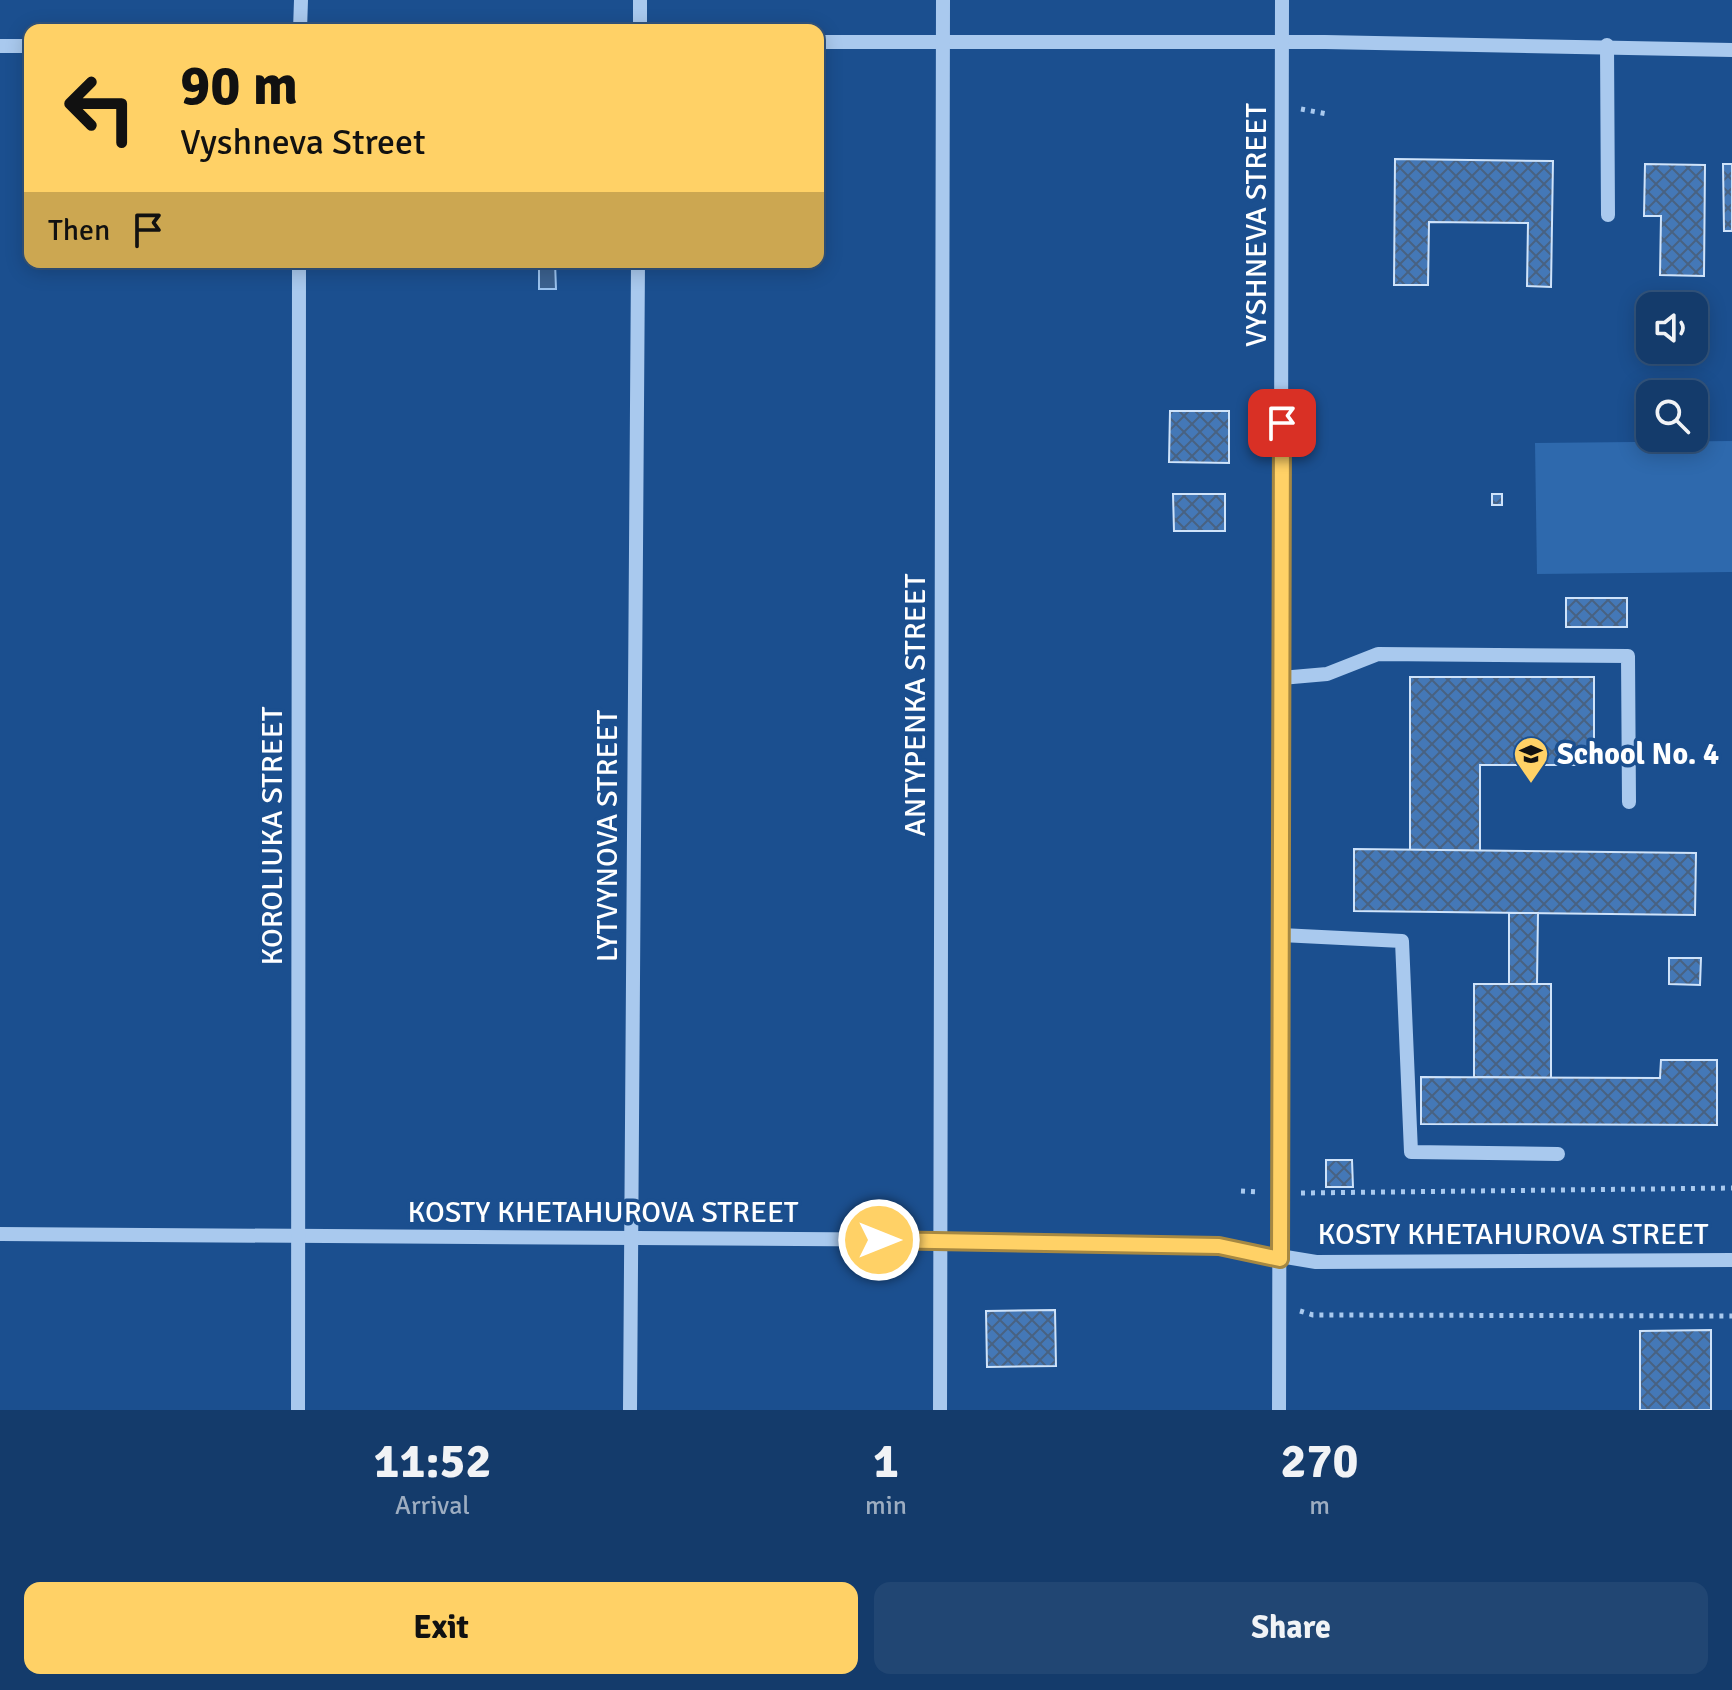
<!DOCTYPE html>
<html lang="en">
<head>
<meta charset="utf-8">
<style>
	:root { --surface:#143b6b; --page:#214673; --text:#f1f3f6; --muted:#9dadc1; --line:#33557e; --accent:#ffd166 }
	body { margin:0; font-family:Signika,sans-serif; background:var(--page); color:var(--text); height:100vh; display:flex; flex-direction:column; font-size:30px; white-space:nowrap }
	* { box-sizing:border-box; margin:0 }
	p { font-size:26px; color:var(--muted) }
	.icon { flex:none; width:44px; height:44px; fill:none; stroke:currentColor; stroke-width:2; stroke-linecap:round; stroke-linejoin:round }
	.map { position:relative; height:1410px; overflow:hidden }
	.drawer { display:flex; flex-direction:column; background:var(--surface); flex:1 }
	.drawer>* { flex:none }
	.guide { position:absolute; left:24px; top:24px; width:800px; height:244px; border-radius:16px; box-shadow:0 4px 20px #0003,0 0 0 2px var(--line); background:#ffd166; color:#111; overflow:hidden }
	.fabs { position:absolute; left:1636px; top:292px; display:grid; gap:16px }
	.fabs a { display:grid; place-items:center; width:72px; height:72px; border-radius:16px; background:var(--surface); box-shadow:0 4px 20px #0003,0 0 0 2px var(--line); font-size:40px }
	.pin { position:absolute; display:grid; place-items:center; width:68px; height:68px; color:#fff; margin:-34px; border-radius:16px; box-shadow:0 4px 12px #0006 }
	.me { position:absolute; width:88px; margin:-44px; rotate:90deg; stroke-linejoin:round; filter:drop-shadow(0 0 6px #0008) }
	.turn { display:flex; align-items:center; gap:28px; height:168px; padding:0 24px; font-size:36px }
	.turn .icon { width:104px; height:104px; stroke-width:2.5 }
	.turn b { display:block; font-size:56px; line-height:68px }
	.then { display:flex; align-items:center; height:76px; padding:0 24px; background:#0003; gap:16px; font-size:30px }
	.eta { display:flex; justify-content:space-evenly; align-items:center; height:136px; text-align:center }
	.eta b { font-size:48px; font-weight:700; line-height:56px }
	.cta { display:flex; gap:16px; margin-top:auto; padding:16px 24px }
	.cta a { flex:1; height:92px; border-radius:16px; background:var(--accent); color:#111; font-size:32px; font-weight:700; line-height:92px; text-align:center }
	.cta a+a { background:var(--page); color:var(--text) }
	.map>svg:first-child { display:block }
	.garden { fill:#2e69ad }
	.water { fill:#3c6290; stroke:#9cc4f0; stroke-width:2 }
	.building { fill:url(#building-cross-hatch); stroke:#cfe3fa; stroke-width:2 }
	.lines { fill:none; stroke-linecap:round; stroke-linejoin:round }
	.path { stroke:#a9c9ee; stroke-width:5; stroke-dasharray:4 6; stroke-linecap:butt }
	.minor { stroke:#a9c9ee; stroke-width:14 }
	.route-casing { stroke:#a68842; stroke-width:20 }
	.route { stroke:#ffd166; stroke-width:14 }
	.labels { text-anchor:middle; stroke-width:7; stroke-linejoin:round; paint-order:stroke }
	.street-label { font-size:30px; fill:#fff; stroke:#1b4f8f }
	.poi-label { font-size:30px; font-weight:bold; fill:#fff; stroke:#1b4f8f; text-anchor:start }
</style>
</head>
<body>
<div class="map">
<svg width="1732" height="1410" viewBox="0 0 1732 1410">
	<defs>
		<pattern id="building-cross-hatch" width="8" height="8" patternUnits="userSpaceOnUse" patternTransform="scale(2)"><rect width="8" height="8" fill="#4478b7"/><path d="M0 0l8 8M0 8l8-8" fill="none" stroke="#486282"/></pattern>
	</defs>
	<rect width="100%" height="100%" fill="#1b4f8f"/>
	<!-- garden -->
	<path class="garden" d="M1732,441V572L1537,574L1535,443Z"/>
	<!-- water -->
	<path class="water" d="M539,262H555L556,289H539Z"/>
	<!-- building -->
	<g class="building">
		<path d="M1395,159L1553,161L1551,287L1527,286L1528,223L1429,222L1428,285H1394Z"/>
		<path d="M1645,164L1705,165L1704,276L1660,275L1661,216H1644Z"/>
		<path d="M1723,164H1732V231H1724Z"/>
		<path d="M1170,411H1229V463L1169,462Z"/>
		<path d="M1173,494H1225V531H1174Z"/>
		<rect x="1492" y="494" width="10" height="11"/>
		<rect x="1566" y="598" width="61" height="29"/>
		<path d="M1410,677H1594V765H1480V851L1410,850Z"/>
		<path d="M1354,849L1696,853L1695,915L1354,911Z"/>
		<path d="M1509,913H1538L1537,984H1509Z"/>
		<path d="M1669,958H1701L1700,985L1669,984Z"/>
		<path d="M1474,984H1551V1078L1474,1077Z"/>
		<path d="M1661,1060H1717V1125L1421,1124V1077L1660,1078Z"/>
		<path d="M1326,1160H1352L1353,1187H1326Z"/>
		<path d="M1055,1310L1056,1366L987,1367L986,1311Z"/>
		<path d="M1711,1330V1410H1640V1331Z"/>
	</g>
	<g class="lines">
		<!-- path -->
		<g class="path">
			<path d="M1301,109L1327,114"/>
			<path d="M1241,1191L1259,1192"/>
			<path d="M1301,1193L1732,1188"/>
			<path d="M1300,1311L1313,1315L1732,1316"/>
		</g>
		<!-- minor -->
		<g class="minor">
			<path d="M640,0V30"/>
			<path d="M300,30L301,0"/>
			<path d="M818,42H1325L1732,50"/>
			<path d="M1607,45L1608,215"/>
			<path d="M0,46H30"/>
			<path d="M1281,678L1327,674L1378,654L1628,656L1629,802"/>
			<path d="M1281,935L1402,941L1411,1152L1558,1154"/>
			<path d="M0,1234L941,1240L1219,1246L1316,1262L1732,1260"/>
			<path d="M298,1410L299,262"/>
			<path d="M630,1410L638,262"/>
			<path d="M940,1410L943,0"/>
			<path d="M1279,1410L1282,0"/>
		</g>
	</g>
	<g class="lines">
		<!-- route casing -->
		<g class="route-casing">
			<path id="route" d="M879,1240L1219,1246L1280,1259L1282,423"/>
		</g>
		<!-- route -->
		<use href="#route" class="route"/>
	</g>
	<!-- icons -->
	<defs>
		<g id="school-pin" transform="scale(1.8)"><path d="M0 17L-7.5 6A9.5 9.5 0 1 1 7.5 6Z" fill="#ffd166" stroke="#1b4f8f"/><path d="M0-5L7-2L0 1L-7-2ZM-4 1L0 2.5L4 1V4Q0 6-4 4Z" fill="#111"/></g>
	</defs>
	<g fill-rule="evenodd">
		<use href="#school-pin" x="1531" y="754"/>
	</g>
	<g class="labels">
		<!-- street labels -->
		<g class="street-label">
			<text transform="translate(1256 225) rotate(-90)" y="10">VYSHNEVA STREET</text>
			<text transform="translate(915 705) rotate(-90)" y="10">ANTYPENKA STREET</text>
			<text transform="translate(272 836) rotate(-90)" y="10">KOROLIUKA STREET</text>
			<text transform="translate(607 836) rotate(-90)" y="10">LYTVYNOVA STREET</text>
			<text x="603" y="1222">KOSTY KHETAHUROVA STREET</text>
			<text x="1513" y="1244">KOSTY KHETAHUROVA STREET</text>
		</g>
		<!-- poi labels -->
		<g class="poi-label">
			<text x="1557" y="764">School No. 4</text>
		</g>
	</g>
</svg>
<div class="fabs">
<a><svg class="icon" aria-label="sound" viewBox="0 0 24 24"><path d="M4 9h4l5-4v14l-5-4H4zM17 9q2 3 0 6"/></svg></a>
<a><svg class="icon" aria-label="search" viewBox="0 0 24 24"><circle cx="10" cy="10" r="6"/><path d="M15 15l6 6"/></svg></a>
</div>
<div class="pin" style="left:1282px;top:423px;background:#d93025"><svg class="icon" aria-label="arrive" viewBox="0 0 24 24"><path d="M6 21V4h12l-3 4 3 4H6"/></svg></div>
<svg class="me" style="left:879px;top:1240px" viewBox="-20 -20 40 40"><circle r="17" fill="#ffd166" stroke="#fff" stroke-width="3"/><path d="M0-11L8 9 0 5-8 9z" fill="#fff"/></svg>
<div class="guide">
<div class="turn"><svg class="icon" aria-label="left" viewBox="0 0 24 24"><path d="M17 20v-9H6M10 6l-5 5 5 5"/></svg><div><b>90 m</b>Vyshneva Street</div></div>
<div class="then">Then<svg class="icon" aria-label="arrive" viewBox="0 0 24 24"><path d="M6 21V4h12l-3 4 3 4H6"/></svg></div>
</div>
</div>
<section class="drawer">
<div class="eta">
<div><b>11:52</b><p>Arrival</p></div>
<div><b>1</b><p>min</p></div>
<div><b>270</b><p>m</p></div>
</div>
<div class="cta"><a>Exit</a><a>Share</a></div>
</section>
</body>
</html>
